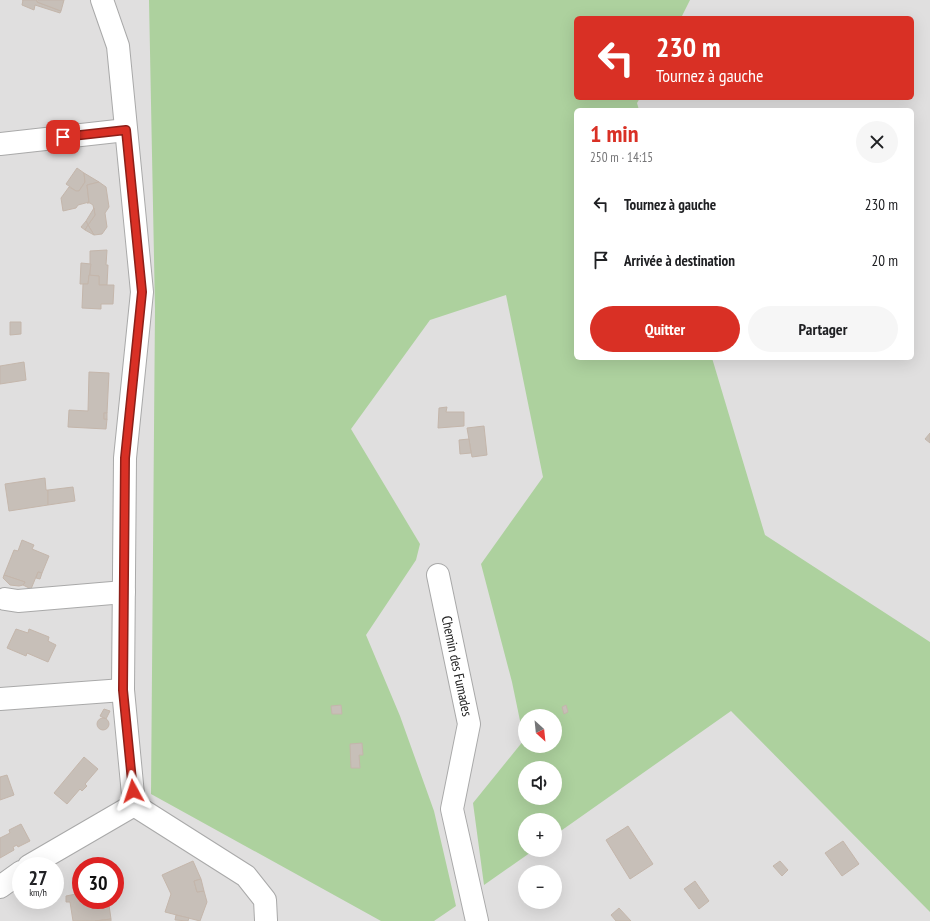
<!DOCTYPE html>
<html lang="fr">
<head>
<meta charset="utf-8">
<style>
	:root { --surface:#fff; --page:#f6f6f6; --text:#202124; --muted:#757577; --accent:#d93025 }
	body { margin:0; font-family:"PT Sans Narrow",sans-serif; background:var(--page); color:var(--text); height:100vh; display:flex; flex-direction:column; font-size:15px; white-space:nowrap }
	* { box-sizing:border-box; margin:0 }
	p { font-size:13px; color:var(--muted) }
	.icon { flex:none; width:22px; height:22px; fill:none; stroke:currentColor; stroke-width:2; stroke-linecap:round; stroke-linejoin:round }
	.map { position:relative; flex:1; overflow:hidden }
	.details { position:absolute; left:574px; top:108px; width:340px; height:252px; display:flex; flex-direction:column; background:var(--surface); border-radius:6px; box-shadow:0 4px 16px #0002 }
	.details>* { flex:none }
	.top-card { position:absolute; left:574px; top:16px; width:340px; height:84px; border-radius:6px; box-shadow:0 4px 16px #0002; background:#d93025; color:#fff; overflow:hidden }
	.needle { width:26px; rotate:153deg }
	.fabs { position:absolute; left:518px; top:709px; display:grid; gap:8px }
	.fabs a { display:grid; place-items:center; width:44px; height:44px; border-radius:50%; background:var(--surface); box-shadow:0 4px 16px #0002; font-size:20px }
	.speed { position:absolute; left:12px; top:857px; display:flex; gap:8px; font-size:20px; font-weight:700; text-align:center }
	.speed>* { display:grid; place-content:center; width:52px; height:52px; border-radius:50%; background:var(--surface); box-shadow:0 4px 16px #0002; line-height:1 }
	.speed small { font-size:10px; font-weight:400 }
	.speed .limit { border:6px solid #d22; background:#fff; color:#111 }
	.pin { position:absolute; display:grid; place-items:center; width:34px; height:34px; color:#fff; margin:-17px; border-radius:8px; box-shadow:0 2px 6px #0006 }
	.me { position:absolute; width:44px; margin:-22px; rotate:355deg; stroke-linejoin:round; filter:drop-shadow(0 0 3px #0008) }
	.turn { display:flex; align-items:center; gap:14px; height:84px; padding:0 16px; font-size:18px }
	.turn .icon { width:52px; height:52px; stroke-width:2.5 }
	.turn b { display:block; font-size:28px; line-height:34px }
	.round { display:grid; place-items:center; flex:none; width:42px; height:42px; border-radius:21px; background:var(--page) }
	.overview { display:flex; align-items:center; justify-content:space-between; height:68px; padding:0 16px }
	h1 { font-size:24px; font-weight:600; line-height:30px; color:var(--accent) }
	.cta { display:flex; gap:8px; margin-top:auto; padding:8px 16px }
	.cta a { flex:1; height:46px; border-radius:24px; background:var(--accent); color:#fff; font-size:16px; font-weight:600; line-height:46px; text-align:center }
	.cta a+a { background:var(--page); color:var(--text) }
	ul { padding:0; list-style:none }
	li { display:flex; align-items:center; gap:12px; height:56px; padding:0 16px }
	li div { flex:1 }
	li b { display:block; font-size:15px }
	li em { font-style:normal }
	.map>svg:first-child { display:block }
	.residential { fill:#e0dfdf; fill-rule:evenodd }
	.forest { fill:#add19e; fill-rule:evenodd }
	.building { fill:#c7bfb8; stroke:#c4b6ab }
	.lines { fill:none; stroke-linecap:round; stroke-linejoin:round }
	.minor-casing { stroke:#a9a9a9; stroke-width:24 }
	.minor { stroke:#fff; stroke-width:22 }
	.route-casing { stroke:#8d1f18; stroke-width:10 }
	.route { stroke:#d93025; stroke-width:7 }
	.labels { text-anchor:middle; stroke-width:4; stroke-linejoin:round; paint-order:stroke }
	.street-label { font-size:14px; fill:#222; stroke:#fff }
</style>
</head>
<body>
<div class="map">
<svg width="930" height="921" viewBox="0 0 930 921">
	<rect width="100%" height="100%" fill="#f2efe9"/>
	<!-- residential -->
	<path class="residential" d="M0,0H930V921H0ZM576,18H912V98H576ZM576,110H912V358H576ZM525,716H555V746H525ZM525,768H555V798H525ZM525,820H555V850H525ZM21,866H55V900H21ZM81,866H115V900H81ZM525,872H555V902H525Z"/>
	<!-- forest -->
	<path class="forest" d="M149,0H690L681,18H576V98H640L637,103L639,110H576V358H712L765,535L930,642V912L731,711L555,835V820H525V850H534L484,885L473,803L524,740L512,682L481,564L543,477L506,295L430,320L351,429L420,544L416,560L366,635L400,716L434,811L456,906L434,921H381L151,794L155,309ZM525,716H555V746H525ZM525,768H555V798H525Z"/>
	<!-- building -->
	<g class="building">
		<path d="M22,0H36L37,1V2L61,11L60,13L35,5L34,10L22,5L23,0Z"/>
		<path d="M38,0H64L61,11L37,2Z"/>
		<path d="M77,168L84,173L85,182L79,191H76L66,184Z"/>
		<path d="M84,173L99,182L87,185L89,202L78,205L76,208L63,211L61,198L69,187L76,191H79L85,182Z"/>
		<path d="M99,182L106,187L109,207L105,213L107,227L102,234L94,235L88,225L95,215L93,205L90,203H87L89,202L87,185Z"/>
		<path d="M94,208L95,215L88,225L86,221Z"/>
		<path d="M86,221L88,225L85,230L81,227Z"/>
		<path d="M88,225L94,235L85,230Z"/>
		<path d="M107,250L106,265H108L107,285H99V276H90V251Z"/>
		<path d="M81,263L91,264L88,284H80Z"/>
		<path d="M89,275L99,276V285H114L113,304H101V309L82,308L83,284H88Z"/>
		<path d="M10,322H21V334L10,335Z"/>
		<path d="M24,362L26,380L0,384V366Z"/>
		<path d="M89,372L109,373L107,413H104V419H107L106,429L68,427L69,410L88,411Z"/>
		<path d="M447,407L446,412H464V426L438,428L439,408Z"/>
		<rect x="104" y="413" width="3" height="6"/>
		<path d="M484,426L487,455L472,457L467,428Z"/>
		<path d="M930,433V443L925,439Z"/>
		<path d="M469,439L471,453L460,454L459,440Z"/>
		<path d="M45,478L46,490H48V505L9,511L5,484Z"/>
		<path d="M73,487L75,501L48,505V490Z"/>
		<path d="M22,540L34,545L32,549L49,556L42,573L38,572L31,589L23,585L25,582L4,575L14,550L18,551Z"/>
		<path d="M38,572L42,573L40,579L36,578Z"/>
		<path d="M4,575L25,582L23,585L19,586L10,585L3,578Z"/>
		<path d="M16,629L28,633L29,629L49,637L48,641L56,645L48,662L27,653L26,656L7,648Z"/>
		<path d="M341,705L342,714H332L331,706Z"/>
		<path d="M566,705L568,712L564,714L562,707Z"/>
		<path d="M104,709L110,711L106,719L100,716Z"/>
		<circle cx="103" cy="724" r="6"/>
		<path d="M362,743L363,755H359L360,768H351L350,744Z"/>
		<path d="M84,757L98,769L85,784L87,786L82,791L80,789L67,804L54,793Z"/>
		<path d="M7,775L14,795L0,800V777Z"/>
		<path d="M21,824L30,841L18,847L17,845L13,847L14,850L0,858V838L10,833L9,830Z"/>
		<path d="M628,826L653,864L630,879L606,840Z"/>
		<path d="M843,841L859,864L842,876L825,853Z"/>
		<path d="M193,861L201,879L194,881L197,892L204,891L207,902L200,921L165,912L171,894L162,875Z"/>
		<path d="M780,861L788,870L782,876L773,866Z"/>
		<path d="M201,879L204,891L197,892L194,881Z"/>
		<path d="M695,881L709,901L699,909L684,889Z"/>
		<path d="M81,893V900H100L101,906L109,905L111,919L95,921H73L70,902H66V896Z"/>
		<path d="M619,908L631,921H616L611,915Z"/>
		<path d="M176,915L189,918L188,921L175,920Z"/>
		<path d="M111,919V921H95Z"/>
	</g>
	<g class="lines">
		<!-- minor casing -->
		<g class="minor-casing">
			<g id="minor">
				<path d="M102,0L118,46L142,292L125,458L123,690L134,805"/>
				<path d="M0,144L126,130"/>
				<path d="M438,575L469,724L452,809L477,921"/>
				<path d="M5,599L18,601L124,592"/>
				<path d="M0,699L123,690"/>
				<path d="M134,805L246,876L265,900L266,920"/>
				<path d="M29,866L134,805"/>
				<path d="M0,887L21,872"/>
			</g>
		</g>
		<!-- minor -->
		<use href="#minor" class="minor"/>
	</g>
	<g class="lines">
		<!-- route casing -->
		<g class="route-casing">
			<path id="route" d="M63,137L126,130L142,292L125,458L123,690L133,791"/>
		</g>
		<!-- route -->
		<use href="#route" class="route"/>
	</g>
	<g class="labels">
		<!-- street labels -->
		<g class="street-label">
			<text transform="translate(457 666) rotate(78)" y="5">Chemin des Fumades</text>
		</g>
	</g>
</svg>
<div class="fabs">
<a><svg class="needle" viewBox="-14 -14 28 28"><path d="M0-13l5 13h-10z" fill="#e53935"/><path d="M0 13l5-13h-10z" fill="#757577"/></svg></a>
<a><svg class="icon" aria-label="sound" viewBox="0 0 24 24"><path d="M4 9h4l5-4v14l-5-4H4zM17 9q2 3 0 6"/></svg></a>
<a>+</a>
<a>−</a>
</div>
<div class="speed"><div>27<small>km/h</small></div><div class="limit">30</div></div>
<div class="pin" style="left:63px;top:137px;background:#d93025"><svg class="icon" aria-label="arrive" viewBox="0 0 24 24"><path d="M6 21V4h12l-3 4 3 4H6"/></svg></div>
<svg class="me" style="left:133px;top:791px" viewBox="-20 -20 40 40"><path d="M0-17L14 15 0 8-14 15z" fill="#d93025" stroke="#fff" stroke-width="4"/></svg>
<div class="top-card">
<div class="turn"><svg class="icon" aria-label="left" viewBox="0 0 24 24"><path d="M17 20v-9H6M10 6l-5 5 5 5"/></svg><div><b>230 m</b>Tournez à gauche</div></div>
</div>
<section class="details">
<div class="overview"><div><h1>1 min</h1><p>250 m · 14:15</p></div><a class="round"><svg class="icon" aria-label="close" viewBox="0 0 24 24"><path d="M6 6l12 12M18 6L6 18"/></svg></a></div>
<ul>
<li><svg class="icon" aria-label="left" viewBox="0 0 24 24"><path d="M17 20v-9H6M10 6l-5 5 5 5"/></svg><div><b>Tournez à gauche</b></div><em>230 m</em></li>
<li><svg class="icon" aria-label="arrive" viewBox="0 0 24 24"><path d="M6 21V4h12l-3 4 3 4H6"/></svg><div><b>Arrivée à destination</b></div><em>20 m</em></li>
</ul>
<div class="cta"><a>Quitter</a><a>Partager</a></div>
</section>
</div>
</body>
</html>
